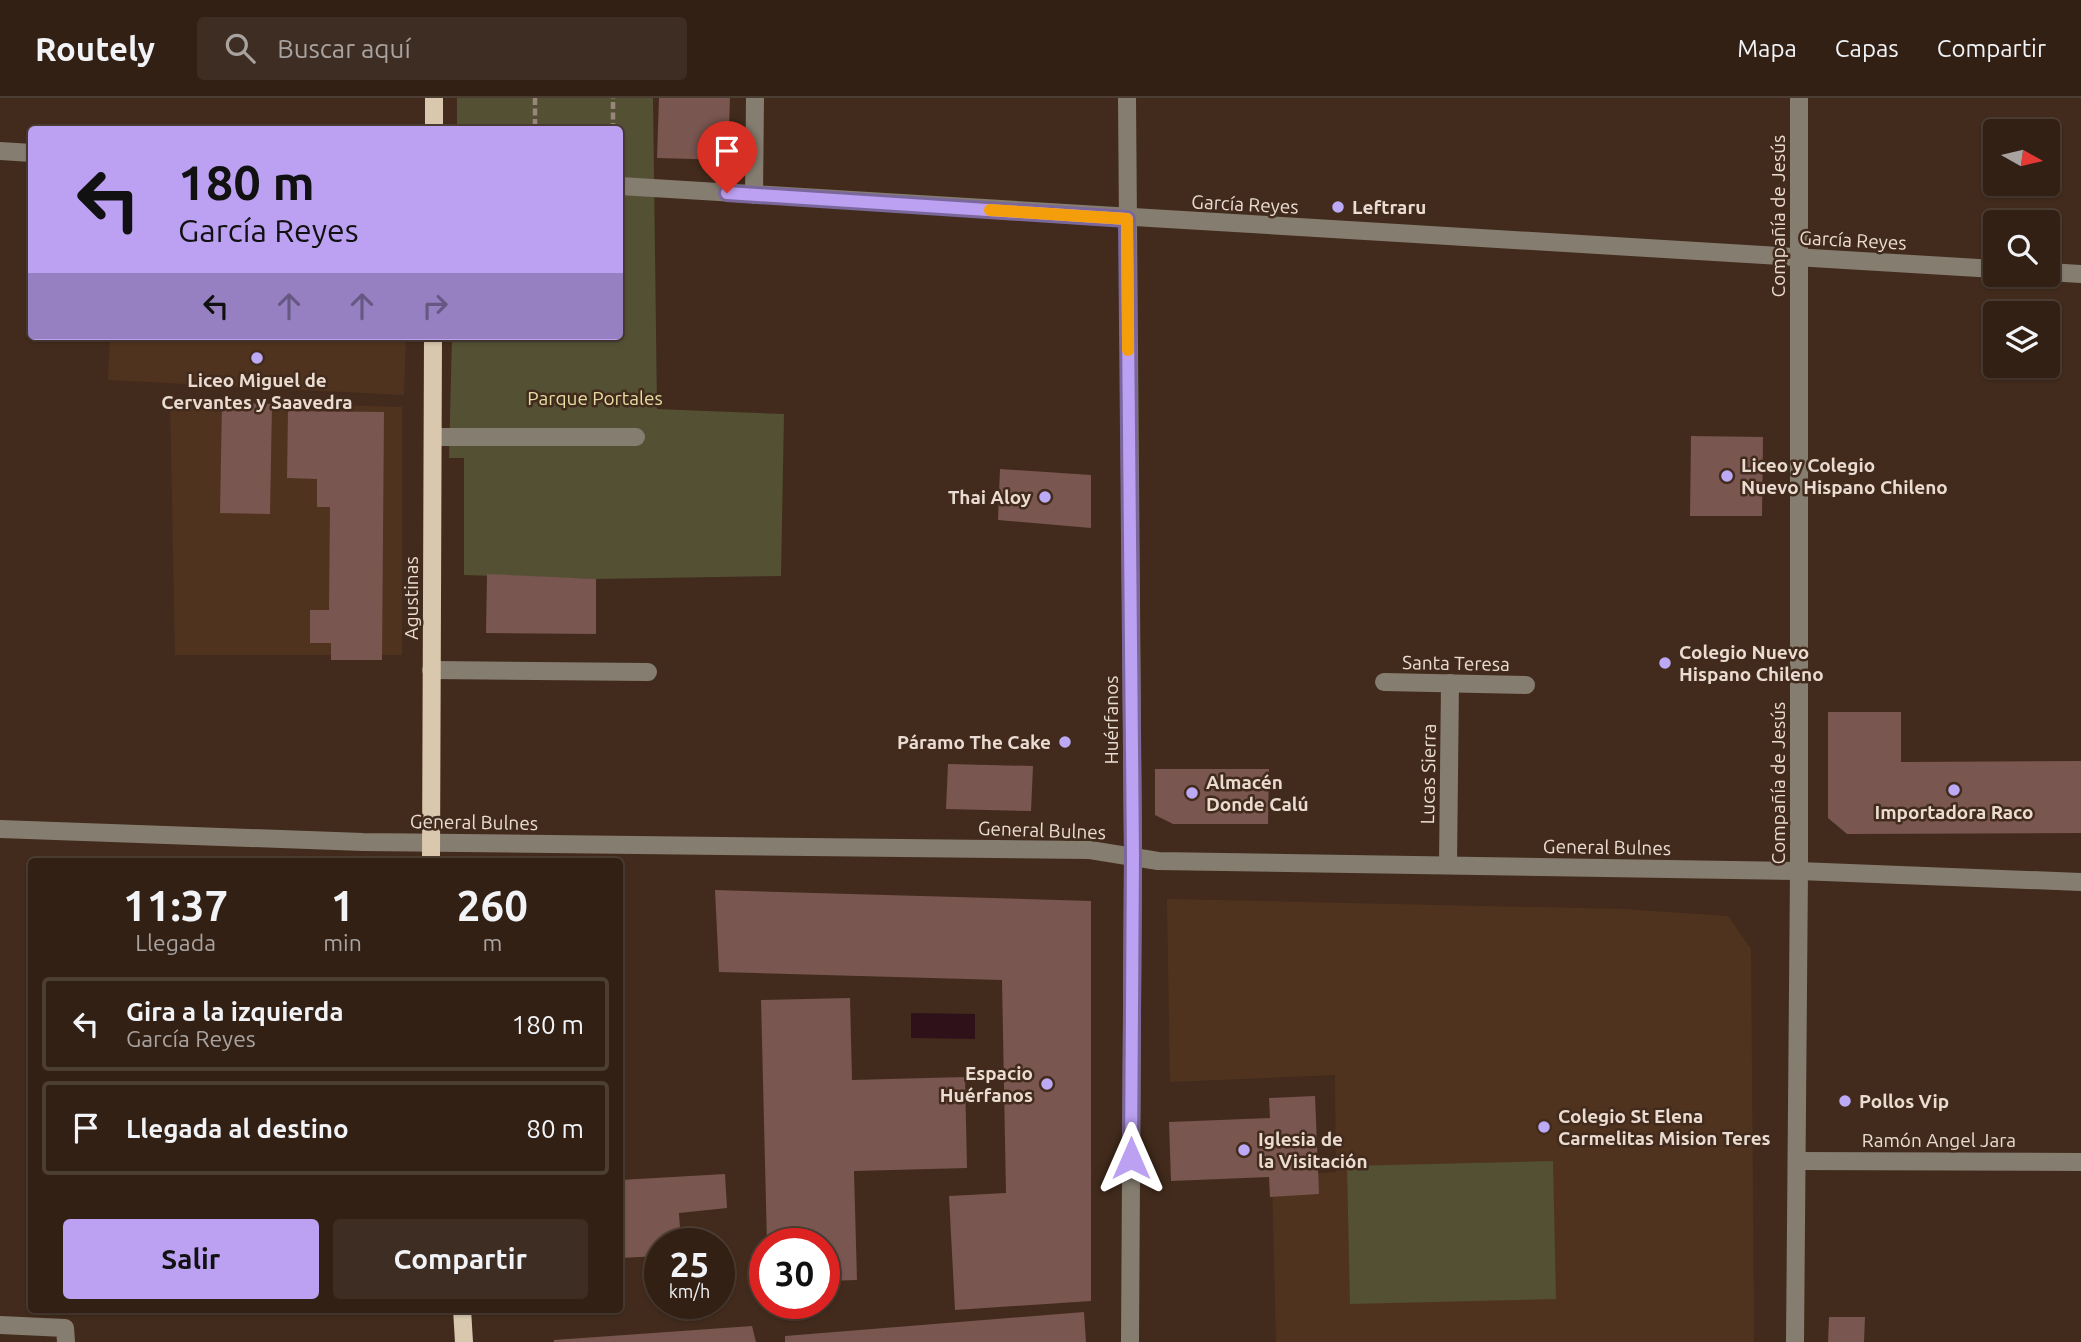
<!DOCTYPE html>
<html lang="es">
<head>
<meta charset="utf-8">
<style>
	:root { --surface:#322015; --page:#3d2d22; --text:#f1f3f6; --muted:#a8a3a0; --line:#4d3e34; --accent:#bca0f2 }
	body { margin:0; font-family:Ubuntu,sans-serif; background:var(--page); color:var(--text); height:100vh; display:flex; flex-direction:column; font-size:26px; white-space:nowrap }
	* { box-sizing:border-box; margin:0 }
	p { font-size:23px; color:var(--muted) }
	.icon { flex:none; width:38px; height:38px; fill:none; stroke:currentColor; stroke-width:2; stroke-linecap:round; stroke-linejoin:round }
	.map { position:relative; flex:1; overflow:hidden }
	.sheet { position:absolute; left:28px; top:760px; width:595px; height:455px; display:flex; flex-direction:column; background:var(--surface); border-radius:7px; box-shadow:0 2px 5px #0004,0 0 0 2px var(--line) }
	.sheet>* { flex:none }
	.top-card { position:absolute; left:28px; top:28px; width:595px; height:214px; border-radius:7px; box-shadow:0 2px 5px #0004,0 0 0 2px var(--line); background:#bca0f2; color:#111; overflow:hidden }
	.needle { width:46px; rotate:98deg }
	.tools { position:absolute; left:1983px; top:21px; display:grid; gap:14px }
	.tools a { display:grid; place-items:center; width:77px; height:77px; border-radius:7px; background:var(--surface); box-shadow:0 2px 5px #0004,0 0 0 2px var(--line); font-size:35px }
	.speed { position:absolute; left:644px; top:1130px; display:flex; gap:14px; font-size:35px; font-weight:700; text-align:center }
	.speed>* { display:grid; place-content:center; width:91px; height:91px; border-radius:50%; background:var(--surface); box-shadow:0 2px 5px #0004,0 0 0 2px var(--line); line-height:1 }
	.speed small { font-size:18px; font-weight:400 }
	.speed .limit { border:10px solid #d22; background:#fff; color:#111 }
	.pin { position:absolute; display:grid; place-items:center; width:60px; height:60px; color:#fff; margin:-72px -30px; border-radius:50% 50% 50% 0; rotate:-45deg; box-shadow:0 0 7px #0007 }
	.pin .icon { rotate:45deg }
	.me { position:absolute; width:77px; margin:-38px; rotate:0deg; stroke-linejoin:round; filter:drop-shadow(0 0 5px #0008) }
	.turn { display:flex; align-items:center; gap:24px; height:147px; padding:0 35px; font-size:32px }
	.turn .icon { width:91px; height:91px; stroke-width:2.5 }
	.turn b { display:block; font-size:49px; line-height:60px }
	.lanes { display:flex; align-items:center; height:66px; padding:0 35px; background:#0003; justify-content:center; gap:35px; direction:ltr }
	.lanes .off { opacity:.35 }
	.eta { display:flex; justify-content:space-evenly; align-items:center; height:119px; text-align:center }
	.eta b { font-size:42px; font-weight:700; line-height:49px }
	.cta { display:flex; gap:14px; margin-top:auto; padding:14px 35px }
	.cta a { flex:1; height:80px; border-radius:7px; background:var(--accent); color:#111; font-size:28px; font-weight:700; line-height:80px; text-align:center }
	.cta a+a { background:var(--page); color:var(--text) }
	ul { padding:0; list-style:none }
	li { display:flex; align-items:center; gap:21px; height:94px; margin:0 14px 10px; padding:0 21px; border:4px solid var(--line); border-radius:7px }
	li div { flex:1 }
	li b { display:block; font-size:26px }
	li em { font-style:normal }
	header { display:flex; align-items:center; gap:42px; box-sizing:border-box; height:98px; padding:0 35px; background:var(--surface); border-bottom:2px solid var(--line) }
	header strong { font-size:33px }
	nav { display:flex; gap:38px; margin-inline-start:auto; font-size:24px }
	.search { width:490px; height:63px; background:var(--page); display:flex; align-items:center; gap:18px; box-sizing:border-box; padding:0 24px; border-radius:7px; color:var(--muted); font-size:26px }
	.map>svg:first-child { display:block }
	.built { fill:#4f331f }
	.green { fill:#535034 }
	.water { fill:#2f1219 }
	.building { fill:#795650 }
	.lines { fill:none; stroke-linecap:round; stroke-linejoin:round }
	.path { stroke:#99867a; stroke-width:4.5; stroke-dasharray:7 3.5; stroke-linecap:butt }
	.minor { stroke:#857d70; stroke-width:18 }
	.major { stroke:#d9c8ad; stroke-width:18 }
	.route-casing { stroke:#7a689d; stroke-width:18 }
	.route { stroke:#bca0f2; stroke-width:12 }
	.slow { stroke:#f59e0b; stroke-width:12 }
	.poi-dot { fill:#bcaaf6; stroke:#422b1c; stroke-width:2.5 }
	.labels { text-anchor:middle; stroke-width:5; stroke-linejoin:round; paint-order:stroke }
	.street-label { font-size:19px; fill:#eadcd2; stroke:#422b1c }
	.poi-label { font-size:19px; font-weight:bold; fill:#eadcd2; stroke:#422b1c; text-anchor:start }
	.park-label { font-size:19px; fill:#e5dea2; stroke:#422b1c }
</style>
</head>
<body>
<header>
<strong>Routely</strong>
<div class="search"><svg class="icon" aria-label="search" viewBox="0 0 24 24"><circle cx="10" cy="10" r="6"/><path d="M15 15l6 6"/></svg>Buscar aquí</div>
<nav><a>Mapa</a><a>Capas</a><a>Compartir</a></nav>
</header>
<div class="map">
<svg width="2081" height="1244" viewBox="0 0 2081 1244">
	<rect width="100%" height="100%" fill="#422b1c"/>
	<!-- built -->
	<g class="built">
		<path d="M110,238H406L404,297L108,282Z"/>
		<path d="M170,302L402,309V557H175Z"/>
		<path d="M1167,801L1622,811L1728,818L1751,851L1754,1244H1276L1272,1078L1336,1074L1335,977L1170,984Z"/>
	</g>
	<!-- green -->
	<g class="green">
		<path d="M457,0H653L657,311L784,316L781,478L596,481L464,477V360H449L452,238H620V32L457,31Z"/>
		<path d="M1553,1063L1556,1201L1350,1206L1347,1068Z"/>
	</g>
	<!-- water -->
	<path class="water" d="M911,915L975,916V941L911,940Z"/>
	<!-- building -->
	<g class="building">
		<path d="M659,0H730L728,62L657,60Z"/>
		<path d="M222,305L272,306L270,416L220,415Z"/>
		<path d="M288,313L384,314L382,562H331V545H310V512H329L330,409H317V381L287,380Z"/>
		<path d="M1691,338L1763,339L1762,418H1690Z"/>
		<path d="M1000,371L1091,377V430L998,422Z"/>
		<path d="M487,476L596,481V536L486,535Z"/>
		<path d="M1828,614H1901V664L2081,663V735L1847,736L1828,720Z"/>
		<path d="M948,666L1033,668L1031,713L946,711Z"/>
		<path d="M1155,671H1269L1268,726H1173L1155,717Z"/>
		<path d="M715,792L1091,803V1203L955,1212L949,1098L1006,1095L1002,882L719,874Z"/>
		<path d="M850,900L852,982L965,979L967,1070L854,1073L857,1182L824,1183V1146H767L761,902Z"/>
		<path d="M1315,998L1319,1096L1270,1099L1269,1079L1171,1083L1169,1024L1270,1020L1269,1000Z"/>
		<path d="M725,1076L727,1110L679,1115L681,1146H660V1158L620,1160V1082Z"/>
		<path d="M1084,1214L1086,1244H785V1238Z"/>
		<path d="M1829,1219H1865L1864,1244H1828Z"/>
		<path d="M752,1228L756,1244H554V1242Z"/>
	</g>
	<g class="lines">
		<!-- path -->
		<g class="path">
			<path d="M535,0V32"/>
			<path d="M613,32V0"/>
		</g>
		<!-- minor -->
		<g class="minor">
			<path d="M1127,0L1133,758L1130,1244"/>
			<path d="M0,53L32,55"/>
			<path d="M620,88L1995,171"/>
			<path d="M754,97L755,0"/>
			<path d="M2048,174L2081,176"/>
			<path d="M433,339H636"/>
			<path d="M431,572L648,574"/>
			<path d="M1384,584L1526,587"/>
			<path d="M0,731L363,744L1090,752L1158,763L1799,773L2081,784"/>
			<path d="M1448,767L1450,585"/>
			<path d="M1797,1063L2081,1064"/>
			<path d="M0,1227L65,1230L66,1244"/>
			<path d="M1795,1244L1799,773V0"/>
		</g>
		<!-- major -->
		<g class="major">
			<path d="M434,0V32"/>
			<path d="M431,763L433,238"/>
			<path d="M462,1211L464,1244"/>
		</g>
	</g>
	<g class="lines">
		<!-- route casing -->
		<g class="route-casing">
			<path id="route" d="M727,95L1127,121L1133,758L1131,1060"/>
		</g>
		<!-- route -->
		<use href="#route" class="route"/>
		<!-- slow -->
		<path class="slow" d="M990,112L1127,121L1128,252"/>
	</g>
	<!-- markers -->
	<g class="poi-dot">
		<circle cx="1338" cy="109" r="7"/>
		<circle cx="257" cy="260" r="7"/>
		<circle cx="1727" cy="378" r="7"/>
		<circle cx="1045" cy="399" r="7"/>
		<circle cx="1665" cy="565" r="7"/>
		<circle cx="1065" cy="644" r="7"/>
		<circle cx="1954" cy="692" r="7"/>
		<circle cx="1192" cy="695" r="7"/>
		<circle cx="1047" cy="986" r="7"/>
		<circle cx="1845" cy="1003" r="7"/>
		<circle cx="1544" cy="1029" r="7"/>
		<circle cx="1244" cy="1052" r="7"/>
	</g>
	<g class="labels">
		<!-- street labels -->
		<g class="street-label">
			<text transform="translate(1245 106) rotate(3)" y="7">García Reyes</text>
			<text transform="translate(1778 118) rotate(-90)" y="7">Compañía de Jesús</text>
			<text transform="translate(1853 142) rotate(3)" y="7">García Reyes</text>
			<text transform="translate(411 500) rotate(-90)" y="7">Agustinas</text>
			<text transform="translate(1456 565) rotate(1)" y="7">Santa Teresa</text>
			<text transform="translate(1111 622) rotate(-90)" y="7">Huérfanos</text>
			<text transform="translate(1428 676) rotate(-89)" y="7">Lucas Sierra</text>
			<text transform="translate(1778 685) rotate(-90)" y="7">Compañía de Jesús</text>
			<text transform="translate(474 724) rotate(1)" y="7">General Bulnes</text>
			<text transform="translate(1042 732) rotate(2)" y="7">General Bulnes</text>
			<text transform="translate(1607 749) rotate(1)" y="7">General Bulnes</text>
			<text x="1939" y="1049">Ramón Angel Jara</text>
		</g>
		<!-- poi labels -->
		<g class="poi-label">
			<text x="1352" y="116">Leftraru</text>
			<text x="257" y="289" text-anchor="middle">Liceo Miguel de<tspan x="257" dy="22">Cervantes y Saavedra</tspan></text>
			<text x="1741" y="374">Liceo y Colegio<tspan x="1741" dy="22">Nuevo Hispano Chileno</tspan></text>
			<text x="1031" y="406" text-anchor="end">Thai Aloy</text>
			<text x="1679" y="561">Colegio Nuevo<tspan x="1679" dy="22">Hispano Chileno</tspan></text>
			<text x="1051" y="651" text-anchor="end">Páramo The Cake</text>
			<text x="1206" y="691">Almacén<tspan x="1206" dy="22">Donde Calú</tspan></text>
			<text x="1954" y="721" text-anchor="middle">Importadora Raco</text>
			<text x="1033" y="982" text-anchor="end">Espacio<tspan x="1033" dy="22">Huérfanos</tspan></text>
			<text x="1859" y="1010">Pollos Vip</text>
			<text x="1558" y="1025">Colegio St Elena<tspan x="1558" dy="22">Carmelitas Mision Teres</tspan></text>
			<text x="1258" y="1048">Iglesia de<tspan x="1258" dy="22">la Visitación</tspan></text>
		</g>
		<!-- park labels -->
		<g class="park-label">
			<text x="595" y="307">Parque Portales</text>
		</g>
	</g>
</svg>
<div class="tools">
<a><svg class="needle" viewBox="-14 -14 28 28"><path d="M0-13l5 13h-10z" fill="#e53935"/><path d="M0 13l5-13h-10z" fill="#a8a3a0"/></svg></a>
<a><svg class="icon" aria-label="search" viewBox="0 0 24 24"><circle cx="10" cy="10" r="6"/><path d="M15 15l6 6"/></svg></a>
<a><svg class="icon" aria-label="layers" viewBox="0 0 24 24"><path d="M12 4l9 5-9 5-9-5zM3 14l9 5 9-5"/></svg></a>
</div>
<div class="speed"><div>25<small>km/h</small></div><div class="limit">30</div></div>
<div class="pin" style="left:727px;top:95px;background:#d93025"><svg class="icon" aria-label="arrive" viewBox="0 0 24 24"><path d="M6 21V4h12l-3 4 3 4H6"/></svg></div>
<svg class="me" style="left:1131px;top:1060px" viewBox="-20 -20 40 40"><path d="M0-17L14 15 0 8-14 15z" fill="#bca0f2" stroke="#fff" stroke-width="4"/></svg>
<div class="top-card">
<div class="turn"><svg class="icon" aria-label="left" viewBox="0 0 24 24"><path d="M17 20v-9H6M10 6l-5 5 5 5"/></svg><div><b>180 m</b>García Reyes</div></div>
<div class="lanes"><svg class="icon" aria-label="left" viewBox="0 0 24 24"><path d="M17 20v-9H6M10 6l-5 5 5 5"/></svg><svg class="icon off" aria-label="ahead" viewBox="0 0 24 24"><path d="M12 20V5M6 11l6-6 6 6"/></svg><svg class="icon off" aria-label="ahead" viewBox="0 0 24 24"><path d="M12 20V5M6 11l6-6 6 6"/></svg><svg class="icon off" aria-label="right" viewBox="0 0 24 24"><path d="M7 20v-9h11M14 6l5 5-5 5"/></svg></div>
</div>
<section class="sheet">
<div class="eta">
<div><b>11:37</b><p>Llegada</p></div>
<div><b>1</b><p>min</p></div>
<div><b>260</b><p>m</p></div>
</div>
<ul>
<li><svg class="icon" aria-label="left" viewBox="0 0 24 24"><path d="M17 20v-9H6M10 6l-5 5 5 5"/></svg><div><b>Gira a la izquierda</b><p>García Reyes</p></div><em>180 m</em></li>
<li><svg class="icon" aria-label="arrive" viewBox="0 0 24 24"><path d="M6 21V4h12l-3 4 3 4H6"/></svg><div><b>Llegada al destino</b></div><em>80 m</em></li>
</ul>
<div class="cta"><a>Salir</a><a>Compartir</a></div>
</section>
</div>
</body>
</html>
